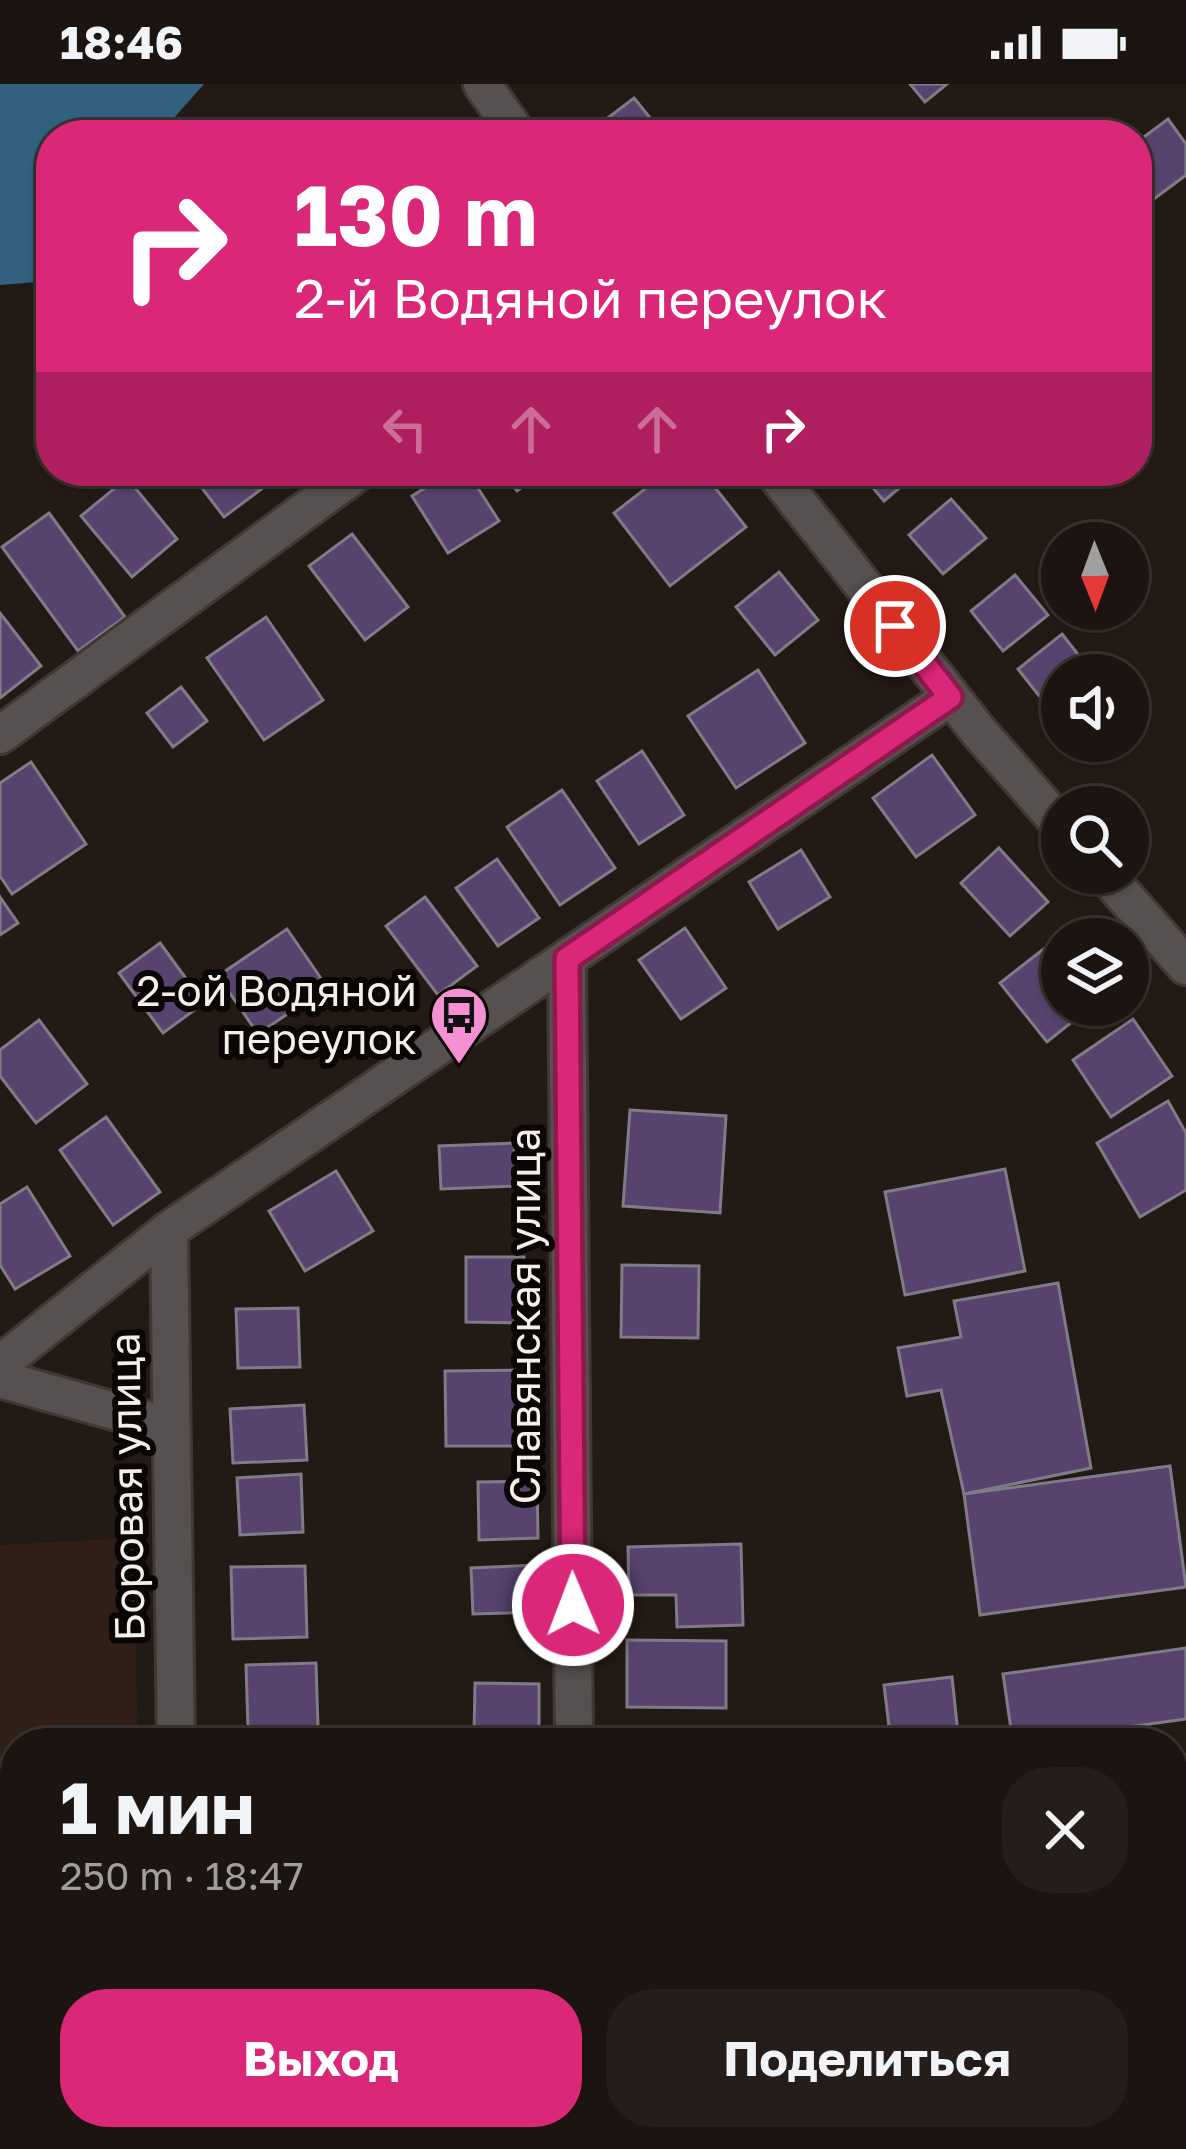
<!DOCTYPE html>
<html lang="ru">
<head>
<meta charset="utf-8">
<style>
	:root { --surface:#1b1410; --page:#241d19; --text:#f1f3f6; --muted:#a09e9f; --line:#393330; --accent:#db2777 }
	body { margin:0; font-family:"Golos Text",sans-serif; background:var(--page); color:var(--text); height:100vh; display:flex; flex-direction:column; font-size:45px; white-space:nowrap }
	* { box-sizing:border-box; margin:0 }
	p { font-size:39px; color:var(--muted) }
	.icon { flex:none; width:66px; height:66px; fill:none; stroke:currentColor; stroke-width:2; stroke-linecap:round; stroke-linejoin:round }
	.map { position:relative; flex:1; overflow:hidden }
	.drawer { position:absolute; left:0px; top:1644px; width:1188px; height:423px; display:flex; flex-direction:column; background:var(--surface); border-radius:48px 48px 0 0; box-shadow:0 3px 9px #0004,0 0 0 3px var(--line) }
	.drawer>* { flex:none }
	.banner { position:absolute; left:36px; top:36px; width:1116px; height:366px; border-radius:48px; box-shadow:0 3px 9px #0004,0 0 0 3px var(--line); background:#db2777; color:#fff; overflow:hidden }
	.needle { width:78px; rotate:179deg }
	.fabs { position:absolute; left:1041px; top:438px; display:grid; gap:24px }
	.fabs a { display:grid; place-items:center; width:108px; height:108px; border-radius:50%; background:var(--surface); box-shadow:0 3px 9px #0004,0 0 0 3px var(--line); font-size:60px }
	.pin { position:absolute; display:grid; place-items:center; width:102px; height:102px; color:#fff; margin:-51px; border:6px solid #fff; border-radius:50%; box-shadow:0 3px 12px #0007 }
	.me { position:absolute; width:132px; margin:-66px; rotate:359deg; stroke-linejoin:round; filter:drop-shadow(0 0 9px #0008) }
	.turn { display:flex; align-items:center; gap:42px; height:252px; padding:0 60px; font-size:54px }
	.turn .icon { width:156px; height:156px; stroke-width:2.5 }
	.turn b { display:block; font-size:84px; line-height:102px }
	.lanes { display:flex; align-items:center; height:114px; padding:0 60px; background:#0003; justify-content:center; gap:60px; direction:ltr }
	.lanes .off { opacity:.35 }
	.round { display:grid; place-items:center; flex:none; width:126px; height:126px; border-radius:48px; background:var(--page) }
	.head { display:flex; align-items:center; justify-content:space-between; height:204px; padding:0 60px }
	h1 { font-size:72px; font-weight:700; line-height:90px }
	.action { display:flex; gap:24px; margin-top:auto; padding:24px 60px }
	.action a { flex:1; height:138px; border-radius:48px; background:var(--accent); color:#fff; font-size:48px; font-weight:700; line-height:138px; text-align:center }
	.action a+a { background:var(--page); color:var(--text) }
	.status { display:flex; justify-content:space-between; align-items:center; height:84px; padding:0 60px; background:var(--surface); direction:ltr }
	.status svg { height:33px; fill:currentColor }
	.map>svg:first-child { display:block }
	.built { fill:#2f1f17 }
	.water { fill:#326180 }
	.building { fill:#57436e; stroke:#807b87; stroke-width:3 }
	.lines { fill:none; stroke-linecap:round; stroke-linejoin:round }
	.minor-casing { stroke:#413833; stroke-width:42 }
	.minor { stroke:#575050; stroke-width:36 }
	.route-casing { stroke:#8e194d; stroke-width:30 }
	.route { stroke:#db2777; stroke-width:21 }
	.labels { text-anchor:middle; stroke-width:12; stroke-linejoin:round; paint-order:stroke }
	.poi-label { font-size:42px; fill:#f6eeea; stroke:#0a0605; text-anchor:end }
	.street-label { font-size:42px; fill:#f6eeea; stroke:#0a0605 }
</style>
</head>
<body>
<div class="status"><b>18:46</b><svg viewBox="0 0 49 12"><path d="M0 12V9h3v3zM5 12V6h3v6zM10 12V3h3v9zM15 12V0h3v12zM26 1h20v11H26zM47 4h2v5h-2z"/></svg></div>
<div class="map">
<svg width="1186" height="2065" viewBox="0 0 1186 2065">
	<rect width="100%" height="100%" fill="#241a15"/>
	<!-- built -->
	<path class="built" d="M133,1454L138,1659H15V2052H148V2065H0V1461Z"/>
	<!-- water -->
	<path class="water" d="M0,0H204L159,51H51V191L37,198L0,201Z"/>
	<!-- building -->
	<g class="building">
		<path d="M910,0H947L925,18Z"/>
		<path d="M634,14L664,51H590L588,49Z"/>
		<path d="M1168,35L1186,60V91L1154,115L1137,92V58Z"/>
		<path d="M189,387H258L268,400L224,433Z"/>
		<path d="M452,387H467L499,437L448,469L412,412Z"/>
		<path d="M503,387H545L517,407Z"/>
		<path d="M668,387H702L746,443L670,502L614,429Z"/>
		<path d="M859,387H919L884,417Z"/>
		<path d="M127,394L177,455L132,493L81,432Z"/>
		<path d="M951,415L986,454L943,490L909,451Z"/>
		<path d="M49,429L125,533L78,567L2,463Z"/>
		<path d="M352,450L408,523L365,556L309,482Z"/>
		<path d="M779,488L818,536L775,571L736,523Z"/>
		<path d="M1015,491L1048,531L1003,567L971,527Z"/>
		<path d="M0,529L41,582L0,614Z"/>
		<path d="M266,533L323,616L264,656L207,574Z"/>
		<path d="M1062,550L1091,587L1086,591H1062V610L1047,622L1018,585Z"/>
		<path d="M758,586L805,659L736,704L688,632Z"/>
		<path d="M181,603L207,637L173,663L147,629Z"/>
		<path d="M1073,657H1117L1089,678Z"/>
		<path d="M642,667L684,731L639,760L597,697Z"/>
		<path d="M932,671L975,731L916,773L873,714Z"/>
		<path d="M31,678L86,760L12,810L0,792V699Z"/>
		<path d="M562,706L615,784L560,821L507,743Z"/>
		<path d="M999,764L1048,818L1010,852L961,799Z"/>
		<path d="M801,766L830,813L778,845L749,798Z"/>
		<path d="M497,775L539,834L498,862L456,804Z"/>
		<path d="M0,813L18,839L0,851Z"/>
		<path d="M425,813L477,882L438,911L386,842Z"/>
		<path d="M685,844L726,904L681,935L639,876Z"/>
		<path d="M287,845L327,903L258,950L218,892Z"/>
		<path d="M1064,849L1069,855H1062V921H1093L1047,958L1000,899Z"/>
		<path d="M160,859L204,919L163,949L119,889Z"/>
		<path d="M1133,935L1172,992L1111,1033L1073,976Z"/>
		<path d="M39,936L87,1000L36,1039L0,992V966Z"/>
		<path d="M1168,1017L1186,1049V1106L1140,1133L1097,1059Z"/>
		<path d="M630,1026L726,1032L720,1129L623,1122Z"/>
		<path d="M106,1033L160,1108L113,1141L60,1066Z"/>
		<path d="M514,1059L516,1102L441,1105L439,1062Z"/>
		<path d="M1005,1085L1025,1187L905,1211L885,1108Z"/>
		<path d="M336,1087L373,1147L305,1187L269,1127Z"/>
		<path d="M27,1103L70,1172L15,1205L0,1181V1120Z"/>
		<path d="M466,1173H524V1239L466,1238Z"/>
		<path d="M622,1181L699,1182L698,1254L621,1253Z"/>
		<path d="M1058,1199L1091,1384L964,1410L941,1306L907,1312L898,1264L961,1253L954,1217Z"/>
		<path d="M298,1224L300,1283L238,1284L236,1225Z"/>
		<path d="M530,1286L531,1362H446L445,1287Z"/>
		<path d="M304,1321L307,1376L233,1379L230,1325Z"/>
		<path d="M1170,1382L1186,1503L980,1531L964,1410Z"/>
		<path d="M301,1390L303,1448L240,1451L237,1394Z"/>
		<path d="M537,1397L538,1454L479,1456L478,1398Z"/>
		<path d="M741,1460L743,1541L677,1543L676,1511H629L628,1463Z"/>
		<path d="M537,1481L539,1528L473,1530L471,1484Z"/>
		<path d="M305,1482L307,1553L233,1555L231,1483Z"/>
		<path d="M627,1556L726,1557V1624L627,1623Z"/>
		<path d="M1186,1564V1635L1013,1659L1003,1590Z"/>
		<path d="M316,1579L318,1643L248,1645L246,1581Z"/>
		<path d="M952,1593L959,1659H891L884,1601Z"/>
		<path d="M475,1599L539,1600V1649H474Z"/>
		<rect x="0" y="1746" width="15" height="79"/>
		<path d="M1186,1800V1909L1173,1911V1802Z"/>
		<rect x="0" y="1956" width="15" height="79"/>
		<path d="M247,2052H315V2056L248,2057Z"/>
		<path d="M852,2052H935L936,2062L853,2065Z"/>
	</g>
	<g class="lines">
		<!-- minor casing -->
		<g class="minor-casing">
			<g id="minor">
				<path d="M482,0L518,51"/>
				<path d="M773,387L979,648L1062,742"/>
				<path d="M0,651L359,387"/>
				<path d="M1104,789L1186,882"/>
				<path d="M567,875L574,1659"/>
				<path d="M169,1146L176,1659"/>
				<path d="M0,1280L169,1146L950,613"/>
				<path d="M0,1295L171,1343"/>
				<path d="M183,2052V2065"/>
				<path d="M577,2052V2065"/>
				<path d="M1145,2065L1186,2053"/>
			</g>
		</g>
		<!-- minor -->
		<use href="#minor" class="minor"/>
	</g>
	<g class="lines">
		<!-- route casing -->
		<g class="route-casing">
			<path id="route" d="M573,1521L567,875L950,613L895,542"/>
		</g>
		<!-- route -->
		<use href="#route" class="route"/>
	</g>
	<!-- icons -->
	<defs>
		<g id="bus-pin" transform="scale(3)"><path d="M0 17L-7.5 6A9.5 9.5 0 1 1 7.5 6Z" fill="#f591d2" stroke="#0a0605"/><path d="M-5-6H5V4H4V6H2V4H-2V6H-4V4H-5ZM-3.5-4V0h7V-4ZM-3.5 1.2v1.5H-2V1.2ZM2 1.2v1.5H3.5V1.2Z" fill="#111"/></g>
	</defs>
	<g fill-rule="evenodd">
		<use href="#bus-pin" x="459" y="931"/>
	</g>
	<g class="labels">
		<!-- poi labels -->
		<g class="poi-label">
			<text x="417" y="922">2-ой Водяной<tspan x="417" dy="48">переулок</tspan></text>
		</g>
		<!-- street labels -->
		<g class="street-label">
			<text transform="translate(525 1232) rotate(-90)" y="15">Славянская улица</text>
			<text transform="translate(127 1403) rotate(-91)" y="15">Боровая улица</text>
		</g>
	</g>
</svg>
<div class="fabs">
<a><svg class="needle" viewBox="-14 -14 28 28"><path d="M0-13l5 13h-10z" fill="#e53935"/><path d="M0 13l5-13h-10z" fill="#a09e9f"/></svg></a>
<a><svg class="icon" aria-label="sound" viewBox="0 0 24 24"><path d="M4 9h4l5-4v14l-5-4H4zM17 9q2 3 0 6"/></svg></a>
<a><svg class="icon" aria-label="search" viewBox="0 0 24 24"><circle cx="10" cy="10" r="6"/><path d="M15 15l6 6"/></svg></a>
<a><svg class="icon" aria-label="layers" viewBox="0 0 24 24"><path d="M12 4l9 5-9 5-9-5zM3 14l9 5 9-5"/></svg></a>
</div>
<div class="pin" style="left:895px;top:542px;background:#d93025"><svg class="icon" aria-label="arrive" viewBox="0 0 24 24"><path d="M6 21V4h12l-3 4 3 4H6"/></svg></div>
<svg class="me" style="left:573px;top:1521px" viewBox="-20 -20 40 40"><circle r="17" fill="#db2777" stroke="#fff" stroke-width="3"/><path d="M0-11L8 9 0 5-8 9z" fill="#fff"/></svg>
<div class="banner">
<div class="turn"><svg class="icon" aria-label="right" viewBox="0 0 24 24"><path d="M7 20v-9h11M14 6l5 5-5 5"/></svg><div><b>130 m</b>2-й Водяной переулок</div></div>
<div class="lanes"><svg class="icon off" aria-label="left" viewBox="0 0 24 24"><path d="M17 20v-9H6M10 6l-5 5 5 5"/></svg><svg class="icon off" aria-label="ahead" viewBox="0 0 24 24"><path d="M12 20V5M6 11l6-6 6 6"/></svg><svg class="icon off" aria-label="ahead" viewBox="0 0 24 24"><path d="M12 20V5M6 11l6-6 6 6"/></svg><svg class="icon" aria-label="right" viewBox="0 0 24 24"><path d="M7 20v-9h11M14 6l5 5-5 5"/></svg></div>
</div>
<section class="drawer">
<div class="head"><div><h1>1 мин</h1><p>250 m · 18:47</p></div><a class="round"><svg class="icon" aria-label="close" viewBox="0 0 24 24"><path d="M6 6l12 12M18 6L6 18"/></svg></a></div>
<div class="action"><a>Выход</a><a>Поделиться</a></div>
</section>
</div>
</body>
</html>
